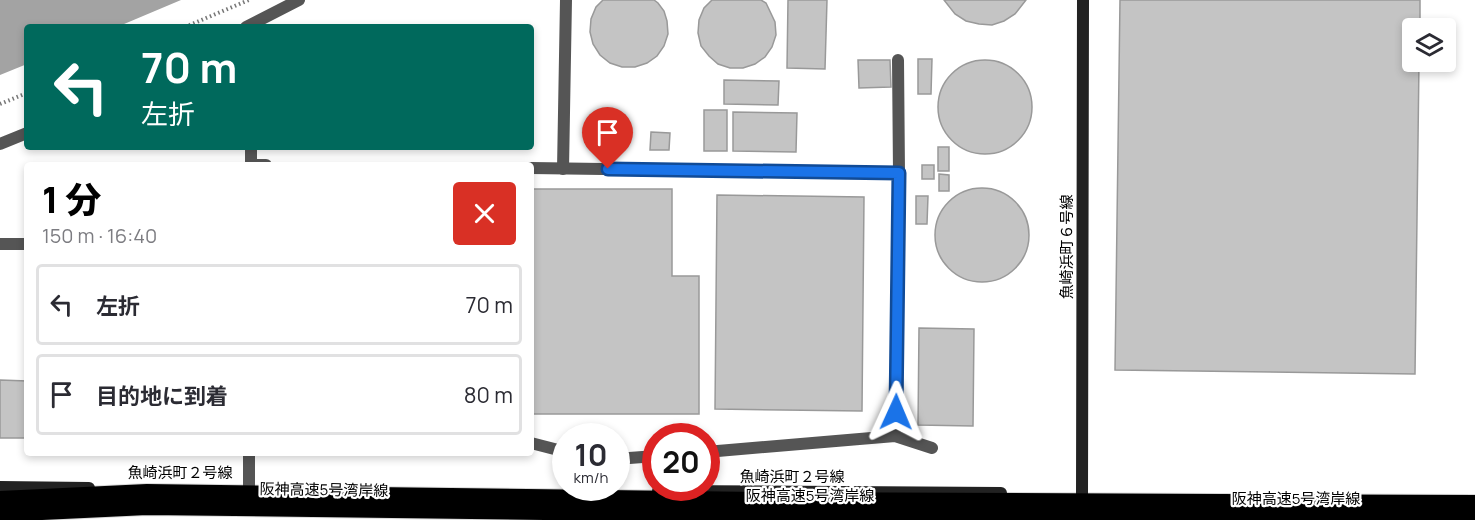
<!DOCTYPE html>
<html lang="ja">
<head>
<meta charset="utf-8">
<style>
	:root { --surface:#fff; --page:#f7f7f7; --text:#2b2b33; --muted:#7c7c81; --line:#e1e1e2; --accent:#000 }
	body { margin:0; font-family:Manrope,"Noto Sans JP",sans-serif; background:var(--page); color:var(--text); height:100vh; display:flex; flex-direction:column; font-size:22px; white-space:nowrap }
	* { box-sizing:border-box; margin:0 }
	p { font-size:20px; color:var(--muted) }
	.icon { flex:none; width:33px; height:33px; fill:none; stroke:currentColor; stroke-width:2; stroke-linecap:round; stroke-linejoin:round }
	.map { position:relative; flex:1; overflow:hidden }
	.sheet { position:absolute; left:24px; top:162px; width:510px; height:294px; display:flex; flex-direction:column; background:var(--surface); border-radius:6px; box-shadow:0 3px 9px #0003 }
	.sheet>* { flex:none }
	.guide { position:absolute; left:24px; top:24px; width:510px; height:126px; border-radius:6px; box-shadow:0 3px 9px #0003; background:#00695c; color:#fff; overflow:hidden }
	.buttons { position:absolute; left:1402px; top:18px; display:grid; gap:12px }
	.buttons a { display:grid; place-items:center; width:54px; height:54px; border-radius:6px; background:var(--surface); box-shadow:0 3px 9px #0003; font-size:30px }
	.speed { position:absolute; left:552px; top:423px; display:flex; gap:12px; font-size:30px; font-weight:700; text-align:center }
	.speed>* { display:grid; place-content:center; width:78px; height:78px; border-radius:50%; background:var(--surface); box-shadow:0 3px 9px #0003; line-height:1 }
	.speed small { font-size:15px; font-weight:400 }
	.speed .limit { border:9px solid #d22; background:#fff; color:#111 }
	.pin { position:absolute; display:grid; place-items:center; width:51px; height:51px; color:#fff; margin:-62px -26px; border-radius:50% 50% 50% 0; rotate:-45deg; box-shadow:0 0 6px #0007 }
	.pin .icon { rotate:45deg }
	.me { position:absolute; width:66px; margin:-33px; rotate:1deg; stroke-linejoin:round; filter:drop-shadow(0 0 4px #0008) }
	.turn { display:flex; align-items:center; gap:21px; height:126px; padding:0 18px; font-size:27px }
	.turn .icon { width:78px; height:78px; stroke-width:2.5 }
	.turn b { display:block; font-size:42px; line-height:51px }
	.round { display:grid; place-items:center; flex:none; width:63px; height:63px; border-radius:6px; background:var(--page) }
	.summary { display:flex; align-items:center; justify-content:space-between; height:102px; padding:0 18px }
	h1 { font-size:36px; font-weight:800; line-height:45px; color:var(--accent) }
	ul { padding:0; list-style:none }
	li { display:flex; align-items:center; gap:18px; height:81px; margin:0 12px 9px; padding:0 6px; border:3px solid var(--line); border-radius:6px }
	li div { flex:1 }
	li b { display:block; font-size:22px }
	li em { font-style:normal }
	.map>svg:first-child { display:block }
	.water { fill:#a3a3a3 }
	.building { fill:#c4c4c4; stroke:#999; stroke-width:1.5 }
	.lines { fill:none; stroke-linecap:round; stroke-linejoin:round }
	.highway-casing { stroke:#dbdbdb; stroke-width:20 }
	.path { stroke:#777; stroke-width:4; stroke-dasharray:1.5 3; stroke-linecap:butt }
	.lane { stroke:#555; stroke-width:12 }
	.secondary { stroke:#222; stroke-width:12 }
	.highway { stroke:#000; stroke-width:18 }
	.route-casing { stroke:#114b97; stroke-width:15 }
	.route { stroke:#1a73e8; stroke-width:10 }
	.labels { text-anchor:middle; stroke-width:4.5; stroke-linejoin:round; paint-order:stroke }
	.street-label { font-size:15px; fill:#000; stroke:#fff }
</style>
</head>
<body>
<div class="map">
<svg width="1475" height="520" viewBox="0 0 1475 520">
	<rect width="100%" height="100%" fill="#fff"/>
	<!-- water -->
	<path class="water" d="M0,0H181L117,27H27V64L0,75Z"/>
	<!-- building -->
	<g class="building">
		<path d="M603,0H654L658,3L664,11L667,21L668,34L664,46L657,56L647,63L635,67H622L610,63L600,55L593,44L590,32L591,19L596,7Z"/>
		<path d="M712,0H761L766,3L775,22L776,35L772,47L765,57L755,64L743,68H730L718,64L709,56L701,46L698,33L699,20L704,8Z"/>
		<path d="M788,0H827L825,69L787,68Z"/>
		<path d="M944,0H1026L1015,14L1004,21L992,25L979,24L966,21L955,14Z"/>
		<path d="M1120,0H1420V28H1413V62H1419L1415,374L1115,370Z"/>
		<path d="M918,59H932L931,94H918Z"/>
		<path d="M858,60H890L891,87L859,88Z"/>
		<circle cx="985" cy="107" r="47"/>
		<path d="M724,80L779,81L778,105L724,104Z"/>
		<rect x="704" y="110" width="23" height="41"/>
		<path d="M733,112L797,113L796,152L733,151Z"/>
		<path d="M651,132L670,133L669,150H650Z"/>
		<rect x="938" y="147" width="11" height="24"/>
		<rect x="922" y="165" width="12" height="14"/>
		<path d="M939,174L949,175V191H939Z"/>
		<circle cx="982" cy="235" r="47"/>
		<path d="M531,189H672V276H699V414H531Z"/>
		<path d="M717,195L864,197L862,411L715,409Z"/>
		<path d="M916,196H928L927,224H916Z"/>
		<path d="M919,328L974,329L973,426L918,425Z"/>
		<path d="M0,380L27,381V438H0Z"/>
	</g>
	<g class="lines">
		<!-- highway casing -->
		<g class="highway-casing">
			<g id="highway">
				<path d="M0,500L147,493L760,501L1475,504"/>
				<path d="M0,513L147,506L704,513L1475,519"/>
			</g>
		</g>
		<!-- path -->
		<g class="path">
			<path d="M185,27L249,0"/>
			<path d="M0,104L27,93"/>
		</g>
		<!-- lane -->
		<g class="lane">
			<path d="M246,27L299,0"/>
			<path d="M0,144L27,133"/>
			<path d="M251,147V165"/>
			<path d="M251,165H266"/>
			<path d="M531,168L899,173"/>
			<path d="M563,169L566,0"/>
			<path d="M0,244H27"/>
			<path d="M895,436L899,173L898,60"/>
			<path d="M531,443L566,452"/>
			<path d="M706,452L895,436L932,448"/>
			<path d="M616,459L656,456"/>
			<path d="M249,488V453"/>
		</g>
		<!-- secondary -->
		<g class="secondary">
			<path d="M0,487L89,488"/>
			<path d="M658,491L1001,493"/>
			<path d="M1082,494L1083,0"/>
		</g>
		<!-- highway -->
		<use href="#highway" class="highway"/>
	</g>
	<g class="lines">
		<!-- route casing -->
		<g class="route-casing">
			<path id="route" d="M608,169L899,173L896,412"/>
		</g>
		<!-- route -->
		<use href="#route" class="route"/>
	</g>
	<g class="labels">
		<!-- street labels -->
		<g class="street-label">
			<text transform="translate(1067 247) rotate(-90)" y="5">魚崎浜町６号線</text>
			<text x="180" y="478">魚崎浜町２号線</text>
			<text x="792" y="482">魚崎浜町２号線</text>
			<text transform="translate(324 490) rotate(1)" y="5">阪神高速5号湾岸線</text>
			<text x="810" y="501">阪神高速5号湾岸線</text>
			<text x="1296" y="504">阪神高速5号湾岸線</text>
		</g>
	</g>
</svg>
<div class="buttons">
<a><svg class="icon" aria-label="layers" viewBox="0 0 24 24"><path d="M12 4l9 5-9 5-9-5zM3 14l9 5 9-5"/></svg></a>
</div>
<div class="speed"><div>10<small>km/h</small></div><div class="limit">20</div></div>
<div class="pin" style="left:608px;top:169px;background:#d93025"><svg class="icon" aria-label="arrive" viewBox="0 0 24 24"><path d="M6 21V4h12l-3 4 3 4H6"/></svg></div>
<svg class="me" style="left:896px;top:412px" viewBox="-20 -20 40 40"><path d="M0-17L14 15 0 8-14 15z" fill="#1a73e8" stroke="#fff" stroke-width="4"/></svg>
<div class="guide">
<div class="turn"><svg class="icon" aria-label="left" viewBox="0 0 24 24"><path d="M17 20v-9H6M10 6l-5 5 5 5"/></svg><div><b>70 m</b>左折</div></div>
</div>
<section class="sheet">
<div class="summary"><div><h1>1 分</h1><p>150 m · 16:40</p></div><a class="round" style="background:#d93025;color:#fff"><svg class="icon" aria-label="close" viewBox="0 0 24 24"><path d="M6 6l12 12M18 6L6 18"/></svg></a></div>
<ul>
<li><svg class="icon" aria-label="left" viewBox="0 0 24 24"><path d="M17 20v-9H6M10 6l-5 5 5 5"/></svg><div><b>左折</b></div><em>70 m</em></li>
<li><svg class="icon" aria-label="arrive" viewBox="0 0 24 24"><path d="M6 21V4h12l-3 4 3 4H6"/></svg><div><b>目的地に到着</b></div><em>80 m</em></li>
</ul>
</section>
</div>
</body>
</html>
